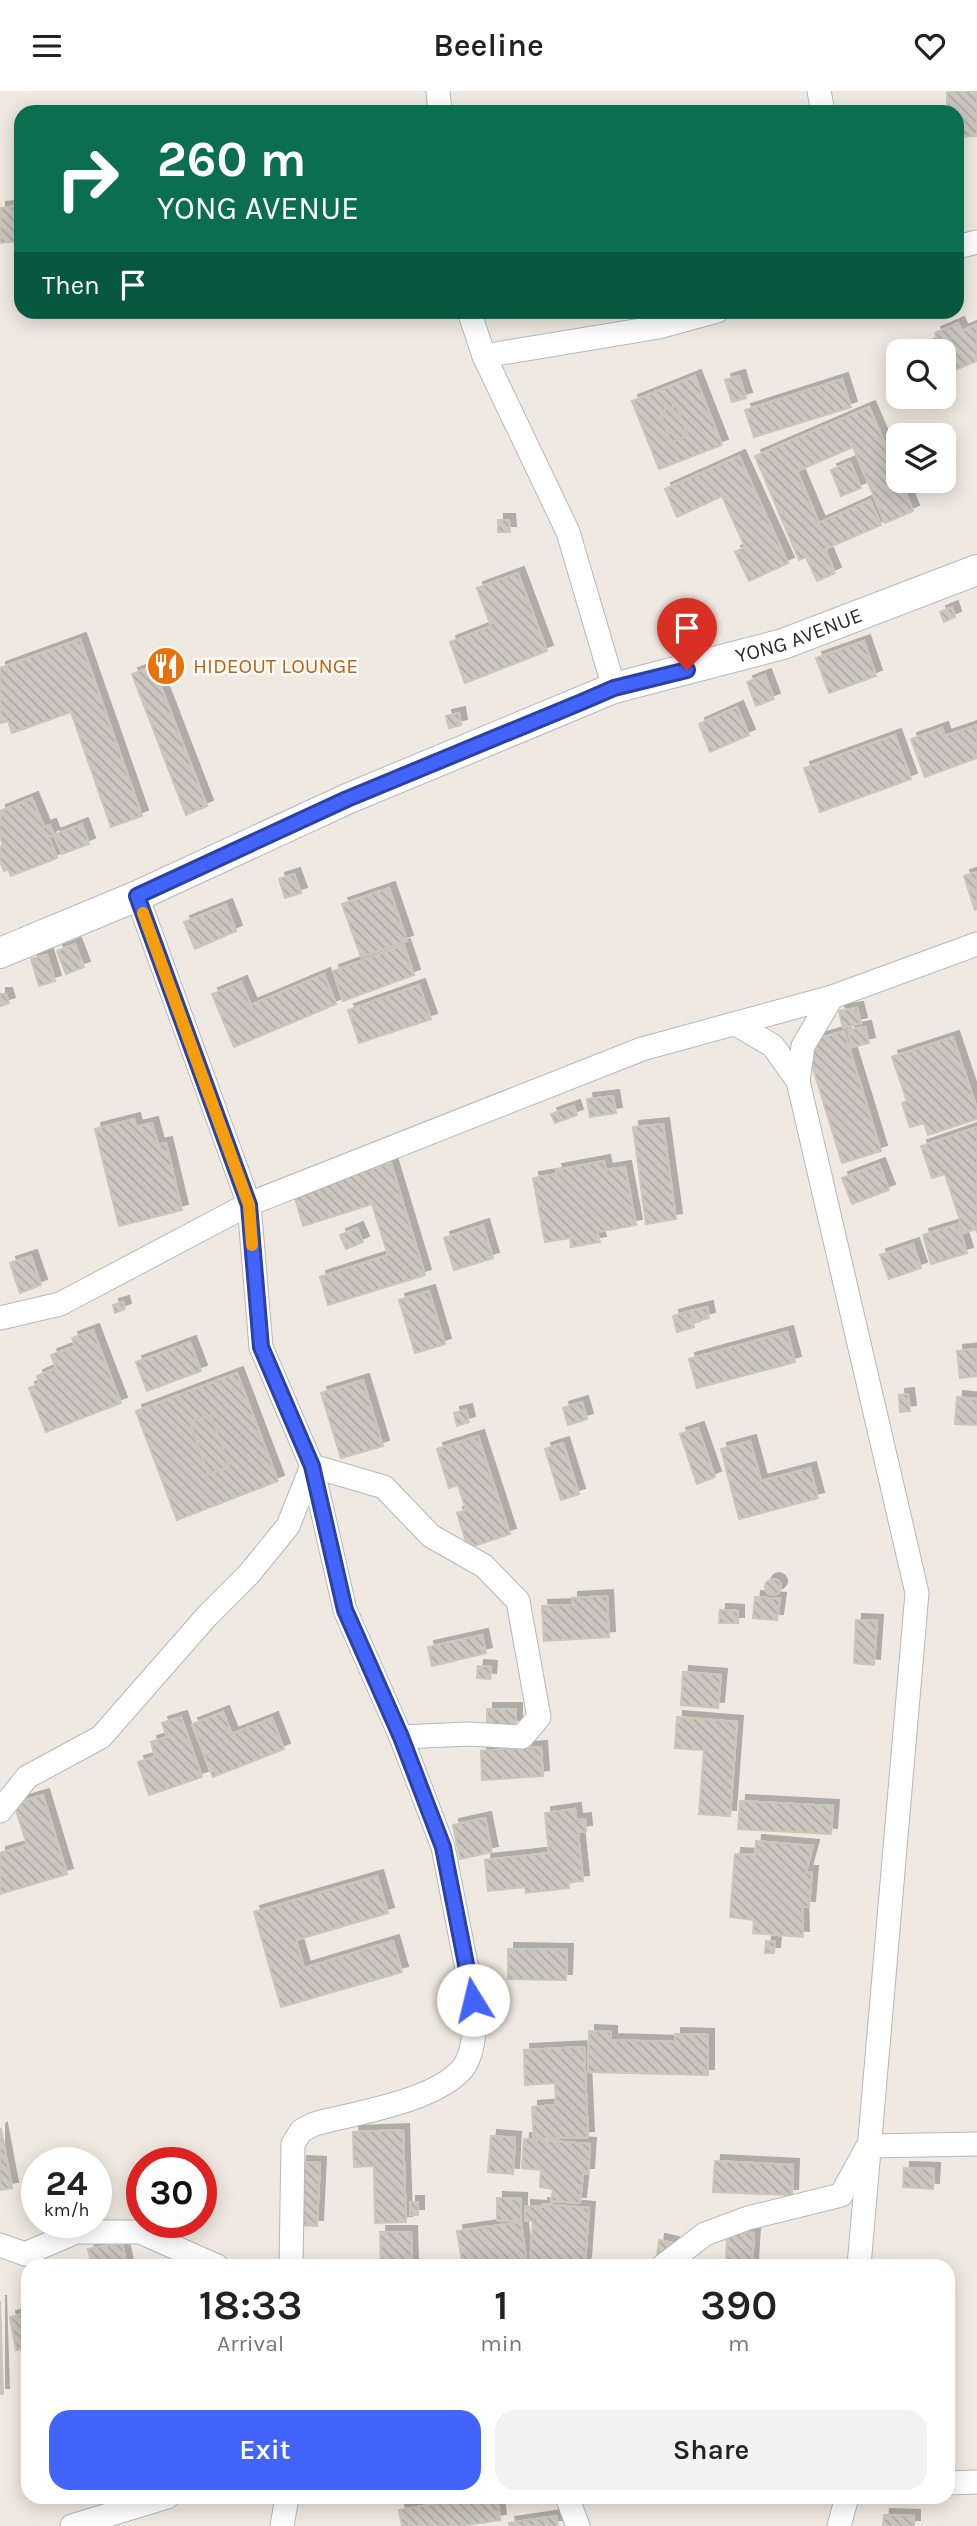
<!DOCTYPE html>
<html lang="en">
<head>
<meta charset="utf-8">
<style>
	:root { --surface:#fff; --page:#f2f2f2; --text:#222; --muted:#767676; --accent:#4264fb }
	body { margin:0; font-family:Karla,sans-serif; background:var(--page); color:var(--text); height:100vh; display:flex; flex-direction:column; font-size:26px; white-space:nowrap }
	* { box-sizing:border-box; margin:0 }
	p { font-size:23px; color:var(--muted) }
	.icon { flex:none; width:38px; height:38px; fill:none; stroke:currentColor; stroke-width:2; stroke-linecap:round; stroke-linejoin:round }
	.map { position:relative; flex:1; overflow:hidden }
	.sheet { position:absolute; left:21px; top:2168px; width:934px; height:245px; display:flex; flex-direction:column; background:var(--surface); border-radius:21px; box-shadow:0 4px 18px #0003 }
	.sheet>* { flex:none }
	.guide { position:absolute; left:14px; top:14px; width:950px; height:214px; border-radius:21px; box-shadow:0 4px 18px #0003; background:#0b6e4f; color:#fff; overflow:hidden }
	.buttons { position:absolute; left:886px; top:248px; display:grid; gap:14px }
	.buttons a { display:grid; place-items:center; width:70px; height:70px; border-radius:14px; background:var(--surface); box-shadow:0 4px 18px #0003; font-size:35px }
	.speed { position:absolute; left:21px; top:2056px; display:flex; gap:14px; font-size:35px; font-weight:700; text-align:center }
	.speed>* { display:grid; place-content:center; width:91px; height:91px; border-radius:50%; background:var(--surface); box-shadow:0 4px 18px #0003; line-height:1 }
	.speed small { font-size:18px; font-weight:400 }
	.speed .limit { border:10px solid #d22; background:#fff; color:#111 }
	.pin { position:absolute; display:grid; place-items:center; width:60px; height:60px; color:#fff; margin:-72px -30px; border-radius:50% 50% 50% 0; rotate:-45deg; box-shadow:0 0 7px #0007 }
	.pin .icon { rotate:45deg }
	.me { position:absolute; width:77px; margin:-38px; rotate:351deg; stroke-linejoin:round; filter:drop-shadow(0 0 5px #0008) }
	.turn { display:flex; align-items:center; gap:24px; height:147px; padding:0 28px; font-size:32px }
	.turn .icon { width:91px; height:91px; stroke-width:2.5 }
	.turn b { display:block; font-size:49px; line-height:60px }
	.then { display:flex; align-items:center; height:66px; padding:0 28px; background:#0003; gap:14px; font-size:26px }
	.eta { display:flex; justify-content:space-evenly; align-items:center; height:119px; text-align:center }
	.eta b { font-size:42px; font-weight:600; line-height:49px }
	.action { display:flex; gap:14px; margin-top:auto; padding:14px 28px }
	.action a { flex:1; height:80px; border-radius:21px; background:var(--accent); color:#fff; font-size:28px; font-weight:600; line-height:80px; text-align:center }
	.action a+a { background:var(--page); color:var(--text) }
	header { display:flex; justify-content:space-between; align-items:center; height:91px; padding:0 28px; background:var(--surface); font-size:32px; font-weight:600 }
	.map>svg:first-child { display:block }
	.building { fill:url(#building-back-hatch); stroke:#cbc5ba; stroke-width:2; fill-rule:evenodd; filter:url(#shadow) }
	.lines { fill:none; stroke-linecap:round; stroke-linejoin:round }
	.minor-casing { stroke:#b4b7c1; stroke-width:25 }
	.tertiary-casing { stroke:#b4b7c1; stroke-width:32 }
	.minor { stroke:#fff; stroke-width:23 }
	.tertiary { stroke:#fff; stroke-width:30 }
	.route-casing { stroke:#2b41a3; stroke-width:18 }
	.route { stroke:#4264fb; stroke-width:12 }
	.slow { stroke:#f59e0b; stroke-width:12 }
	.labels { text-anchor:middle; stroke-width:5; stroke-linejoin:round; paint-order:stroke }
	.street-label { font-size:21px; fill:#2e2e2e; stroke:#fff }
	.food-label { font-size:21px; fill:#c56008; stroke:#fff; text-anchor:start }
</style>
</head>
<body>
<header><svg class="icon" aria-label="menu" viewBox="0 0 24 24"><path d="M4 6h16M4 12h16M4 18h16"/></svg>Beeline<svg class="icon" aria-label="heart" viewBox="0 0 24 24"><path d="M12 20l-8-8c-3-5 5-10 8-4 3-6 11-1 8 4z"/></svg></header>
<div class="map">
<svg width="977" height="2435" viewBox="0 0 977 2435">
	<defs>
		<pattern id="building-back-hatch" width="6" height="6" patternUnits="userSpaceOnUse" patternTransform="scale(1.75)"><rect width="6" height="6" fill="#cbc7bf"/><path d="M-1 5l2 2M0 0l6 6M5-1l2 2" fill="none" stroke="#afaba4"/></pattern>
		<filter id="shadow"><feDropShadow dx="6" dy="-6" stdDeviation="0" flood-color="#0004"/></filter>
	</defs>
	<rect width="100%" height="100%" fill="#efe9e1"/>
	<!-- building -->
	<g class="building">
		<path d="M947,0H977V45L957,46V21H947Z"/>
		<path d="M18,115L21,150L0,152V117Z"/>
		<path d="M958,232L962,240L977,233V270L943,284V261H912L938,250L935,242Z"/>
		<path d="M695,285L722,354L659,378L632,310ZM676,314L688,345L671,351L660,321Z"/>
		<path d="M739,285L746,307L732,311L725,289Z"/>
		<path d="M842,288L851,316L754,346L745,319Z"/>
		<path d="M676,314L688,345L671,351L660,321Z"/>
		<path d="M869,316L898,383V390H901L913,420L885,432L853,356L797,380L819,432L870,409L881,434L825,458L835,482L817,490L806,466L799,469L755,365Z"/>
		<path d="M739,365L788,472L749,490L735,461L745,456L722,405L677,426L665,398Z"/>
		<path d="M850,371L861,397L841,405L831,379Z"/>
		<path d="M498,429H509L510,441H498Z"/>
		<path d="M518,482L547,560L465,592L450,551L491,535L477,497Z"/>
		<path d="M952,516L955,526L944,531L940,521Z"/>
		<path d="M80,548L142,725L111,736L71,621L12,642L8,630L1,632L0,629V577Z"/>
		<path d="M864,550L876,585L829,602L816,567Z"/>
		<path d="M153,575L207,715L186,724L132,583Z"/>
		<path d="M765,584L774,608L756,615L747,591Z"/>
		<path d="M737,616L749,644L710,661L699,633Z"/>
		<path d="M459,622L461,634L449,637L446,625Z"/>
		<path d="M977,634V667L925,686L911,648L942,637L945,645Z"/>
		<path d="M895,644L911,688L820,721L804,677Z"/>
		<path d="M32,707L44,736L50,734L54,744L49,746L57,767L11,785L8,778L4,780L0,770V756L3,754L0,746V720Z"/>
		<path d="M82,733L89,753L62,763L54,744Z"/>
		<path d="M977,781V818L975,819L964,785Z"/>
		<path d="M294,783L301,802L285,807L279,788Z"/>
		<path d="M389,797L407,850L361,866L342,813Z"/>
		<path d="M226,814L236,840L195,858L184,831Z"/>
		<path d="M75,853L84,876L66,883L57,860Z"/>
		<path d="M404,854L414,884L343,910L333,880Z"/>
		<path d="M47,864L55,890L39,895L31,868Z"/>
		<path d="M324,883L336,913L234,956L212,903L241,891L251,914Z"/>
		<path d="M419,894L431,928L359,952L348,919Z"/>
		<path d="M0,903H6L9,912L0,915Z"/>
		<path d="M857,917L861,932L843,937L839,920Z"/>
		<path d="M865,936L869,952L852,956L848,939Z"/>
		<path d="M844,940L881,1060L842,1072L812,974L814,949Z"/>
		<path d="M953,946L977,1018V1028L928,1044L924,1032L910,1036L902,1012L907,1010L892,966Z"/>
		<path d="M613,1005L616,1022L590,1026L587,1008Z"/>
		<path d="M574,1015L577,1024L555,1032L551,1023Z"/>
		<path d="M134,1028L136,1036L152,1032L158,1054L166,1052L182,1119L119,1135L95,1038Z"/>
		<path d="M663,1033L676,1128L646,1133L633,1036Z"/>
		<path d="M977,1036V1142L976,1138L964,1142L945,1083L932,1087L921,1055Z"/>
		<path d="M604,1070L606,1079L625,1076L636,1134L597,1141L600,1151L571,1156L570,1147L545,1151L533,1087L557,1083L556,1079Z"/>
		<path d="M391,1072L425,1184L328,1214L320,1186L388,1164L372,1113L303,1135L294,1103Z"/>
		<path d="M879,1073L889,1099L852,1113L842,1087Z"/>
		<path d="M958,1133L967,1162L931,1173L923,1144Z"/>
		<path d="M483,1134L493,1167L454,1179L444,1147Z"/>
		<path d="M357,1137L363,1151L346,1158L340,1144Z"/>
		<path d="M913,1153L921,1177L889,1188L880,1164Z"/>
		<path d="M31,1165L41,1194L20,1202L10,1172Z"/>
		<path d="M429,1200L445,1253L415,1262L399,1209Z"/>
		<path d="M123,1211L125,1218L115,1222L113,1214Z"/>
		<path d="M707,1216L709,1227L694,1231L691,1220Z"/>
		<path d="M690,1220L694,1236L677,1241L673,1225Z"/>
		<path d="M93,1239L121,1312L46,1341L29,1297L39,1293L37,1285L56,1277L51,1264L75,1255L72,1247Z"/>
		<path d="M787,1241L795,1271L697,1297L689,1268Z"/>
		<path d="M190,1251L201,1280L147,1300L136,1271Z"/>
		<path d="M977,1258V1285L960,1287L957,1260Z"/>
		<path d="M237,1282L278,1390L177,1429L136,1320ZM211,1324L229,1376L208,1383L190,1331Z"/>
		<path d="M363,1289L383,1355L341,1367L321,1302Z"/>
		<path d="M908,1303L910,1320L900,1321L899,1304Z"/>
		<path d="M957,1306L977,1308V1334L955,1333Z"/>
		<path d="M582,1311L587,1328L568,1334L563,1317Z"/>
		<path d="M466,1319L469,1331L457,1335L454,1322Z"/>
		<path d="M211,1324L229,1376L208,1383L190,1331Z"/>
		<path d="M698,1337L715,1386L697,1393L680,1343Z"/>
		<path d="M478,1345L510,1443L468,1457L457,1422L466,1419L458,1394L449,1397L437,1358Z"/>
		<path d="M750,1350L761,1390L810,1377L818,1407L739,1428L721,1358Z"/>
		<path d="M563,1352L579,1403L561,1409L545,1358Z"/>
		<circle cx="773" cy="1496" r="8"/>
		<path d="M607,1505L609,1546L544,1550L542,1515L572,1514V1507Z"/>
		<path d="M755,1506L780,1508L777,1529L753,1527Z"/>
		<path d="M720,1519L738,1520V1532H719Z"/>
		<path d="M856,1529L877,1530L874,1574L854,1572Z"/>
		<path d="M482,1544L486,1562L432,1575L428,1556Z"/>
		<path d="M478,1575L491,1576L490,1588L477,1587Z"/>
		<path d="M683,1581L721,1584L718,1617L681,1614Z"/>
		<path d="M487,1618H516V1635L487,1634Z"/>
		<path d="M223,1621L232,1643L272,1627L284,1658L213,1686L192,1633Z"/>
		<path d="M181,1626L202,1686L149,1704L138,1671L155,1666L151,1651L167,1646L162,1632Z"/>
		<path d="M677,1626L737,1631L730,1725L699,1723L704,1659L675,1657Z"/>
		<path d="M541,1656L543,1685L482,1689L481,1660Z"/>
		<path d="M43,1704L67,1783L0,1803V1762L27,1754L14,1713Z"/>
		<path d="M740,1710L833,1715L831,1743L738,1738Z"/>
		<path d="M575,1718L576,1729L585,1728L586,1740L578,1741L583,1790L568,1791L569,1797L526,1802L525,1796L488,1800L485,1769L549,1762L545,1722Z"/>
		<path d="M485,1727L492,1761L460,1768L453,1734Z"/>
		<path d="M756,1750L813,1755L806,1781H812L809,1816H802L803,1846L753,1842L754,1829L730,1826L735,1763L755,1764Z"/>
		<path d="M377,1785L388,1822L296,1849L304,1877L393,1850L402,1881L281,1916L254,1821Z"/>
		<path d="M766,1850L775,1851L774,1862H765Z"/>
		<path d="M508,1858L567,1859L566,1889L508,1888Z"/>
		<path d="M589,1940L611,1941V1949L675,1951V1943L708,1944V1984L588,1981Z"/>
		<path d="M584,1956L588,2046L534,2048L532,2016L556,2014L555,1992L525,1994L524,1959Z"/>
		<path d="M1,2038L12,2097L0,2099V2039Z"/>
		<path d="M403,2039L406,2131L375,2132L374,2075L354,2076L353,2041Z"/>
		<path d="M491,2045L515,2047L513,2083L488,2081Z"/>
		<path d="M524,2048L590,2053L588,2083H583L580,2112L551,2110L553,2098L540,2096L541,2079L522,2077Z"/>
		<path d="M715,2070L793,2074L792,2104L713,2101Z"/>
		<path d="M301,2071L320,2072L317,2135L297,2134Z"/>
		<path d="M904,2077L934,2078L933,2098L903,2096Z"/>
		<path d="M497,2107L521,2108V2130L497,2129Z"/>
		<rect x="410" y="2111" width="8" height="13"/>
		<path d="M542,2113L589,2117L585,2172L582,2175H530L533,2130H525V2115L542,2116Z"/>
		<path d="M521,2131L527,2175H463L457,2140Z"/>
		<path d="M380,2141H411L412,2175H381Z"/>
		<path d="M727,2141L754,2142L752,2175H726Z"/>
		<path d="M659,2149L673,2152L670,2166L657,2164Z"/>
		<path d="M122,2152L127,2175H92L88,2158Z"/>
		<path d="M0,2210L3,2303H0Z"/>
		<path d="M28,2222V2257L16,2259L10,2226Z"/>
		<path d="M476,2406H497L500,2429L461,2435H402L399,2419Z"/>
		<path d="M884,2424L914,2425V2435H883Z"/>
		<path d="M556,2425L558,2435H510L509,2432Z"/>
	</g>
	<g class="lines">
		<!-- minor casing -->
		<g class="minor-casing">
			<g id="minor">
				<path d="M438,0L440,21"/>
				<path d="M819,0L823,21"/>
				<path d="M957,156L977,151"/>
				<path d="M469,220L484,265L568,441L614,597"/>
				<path d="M484,265L659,236L717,220"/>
				<path d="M137,805L249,1113L261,1256L312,1375L345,1519L401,1646L443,1756L473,1909C475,1929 476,1959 463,1977C436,2010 356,2022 314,2033L301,2040L293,2053L291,2175"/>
				<path d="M736,933L773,955L798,990L917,1502L859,2175"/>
				<path d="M798,990L803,955L832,906"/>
				<path d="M0,1227L60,1213L249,1113L642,958L832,906L977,853"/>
				<path d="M0,1720L27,1686L101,1646L207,1525L249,1483L288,1435L312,1375L384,1396L431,1445L484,1475L518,1510L539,1626L522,1646L468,1643L401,1646"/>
				<path d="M0,2154L25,2163L76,2141H140L217,2175"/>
				<path d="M663,2175L705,2143L748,2127L841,2104L868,2055L977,2053"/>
				<path d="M948,2392L977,2391"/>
				<path d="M567,2406L578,2435"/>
				<path d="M72,2435L167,2406"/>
				<path d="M282,2435L287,2406"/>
				<path d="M839,2435L847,2406"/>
			</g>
		</g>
		<!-- tertiary casing -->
		<g class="tertiary-casing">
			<g id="tertiary">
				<path id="s1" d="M0,862L137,805L347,708L614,597L783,553L977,479"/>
			</g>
		</g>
		<!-- minor -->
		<use href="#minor" class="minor"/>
		<!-- tertiary -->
		<use href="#tertiary" class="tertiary"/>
	</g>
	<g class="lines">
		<!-- route casing -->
		<g class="route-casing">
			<path id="route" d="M473,1909L443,1756L401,1646L345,1519L312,1375L261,1256L249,1114L137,805L347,708L584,610L614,597L687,579"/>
		</g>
		<!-- route -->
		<use href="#route" class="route"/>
		<!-- slow -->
		<path class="slow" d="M143,822L249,1114L252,1154"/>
	</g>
	<!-- icons -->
	<defs>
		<g id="restaurant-disc" transform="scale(2.0125)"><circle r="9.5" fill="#e8710a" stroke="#fff"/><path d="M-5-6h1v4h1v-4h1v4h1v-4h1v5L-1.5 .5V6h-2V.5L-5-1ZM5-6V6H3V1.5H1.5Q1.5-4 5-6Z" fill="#fff"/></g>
	</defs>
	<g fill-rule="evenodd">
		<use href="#restaurant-disc" x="166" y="575"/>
	</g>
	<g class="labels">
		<!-- street labels -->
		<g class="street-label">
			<text dy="7" stroke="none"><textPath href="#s1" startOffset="861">YONG AVENUE</textPath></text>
		</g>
		<!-- food labels -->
		<g class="food-label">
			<text x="193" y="582">HIDEOUT LOUNGE</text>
		</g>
	</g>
</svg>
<div class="buttons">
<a><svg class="icon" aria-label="search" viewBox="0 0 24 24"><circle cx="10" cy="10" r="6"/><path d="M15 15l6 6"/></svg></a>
<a><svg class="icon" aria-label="layers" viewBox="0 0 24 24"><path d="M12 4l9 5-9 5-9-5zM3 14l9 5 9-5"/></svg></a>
</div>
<div class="speed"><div>24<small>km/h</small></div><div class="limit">30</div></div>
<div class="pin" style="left:687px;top:579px;background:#d93025"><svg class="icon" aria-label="arrive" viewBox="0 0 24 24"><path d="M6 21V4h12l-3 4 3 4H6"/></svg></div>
<svg class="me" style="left:473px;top:1909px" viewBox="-20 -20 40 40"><circle r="19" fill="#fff"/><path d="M0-13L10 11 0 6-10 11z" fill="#4264fb"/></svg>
<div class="guide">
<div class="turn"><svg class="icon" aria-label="right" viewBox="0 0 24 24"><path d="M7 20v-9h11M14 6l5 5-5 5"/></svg><div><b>260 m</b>YONG AVENUE</div></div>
<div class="then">Then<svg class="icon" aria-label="arrive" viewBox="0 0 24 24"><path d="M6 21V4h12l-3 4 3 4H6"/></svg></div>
</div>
<section class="sheet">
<div class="eta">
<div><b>18:33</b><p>Arrival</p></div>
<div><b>1</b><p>min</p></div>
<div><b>390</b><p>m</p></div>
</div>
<div class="action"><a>Exit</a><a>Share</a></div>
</section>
</div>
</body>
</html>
